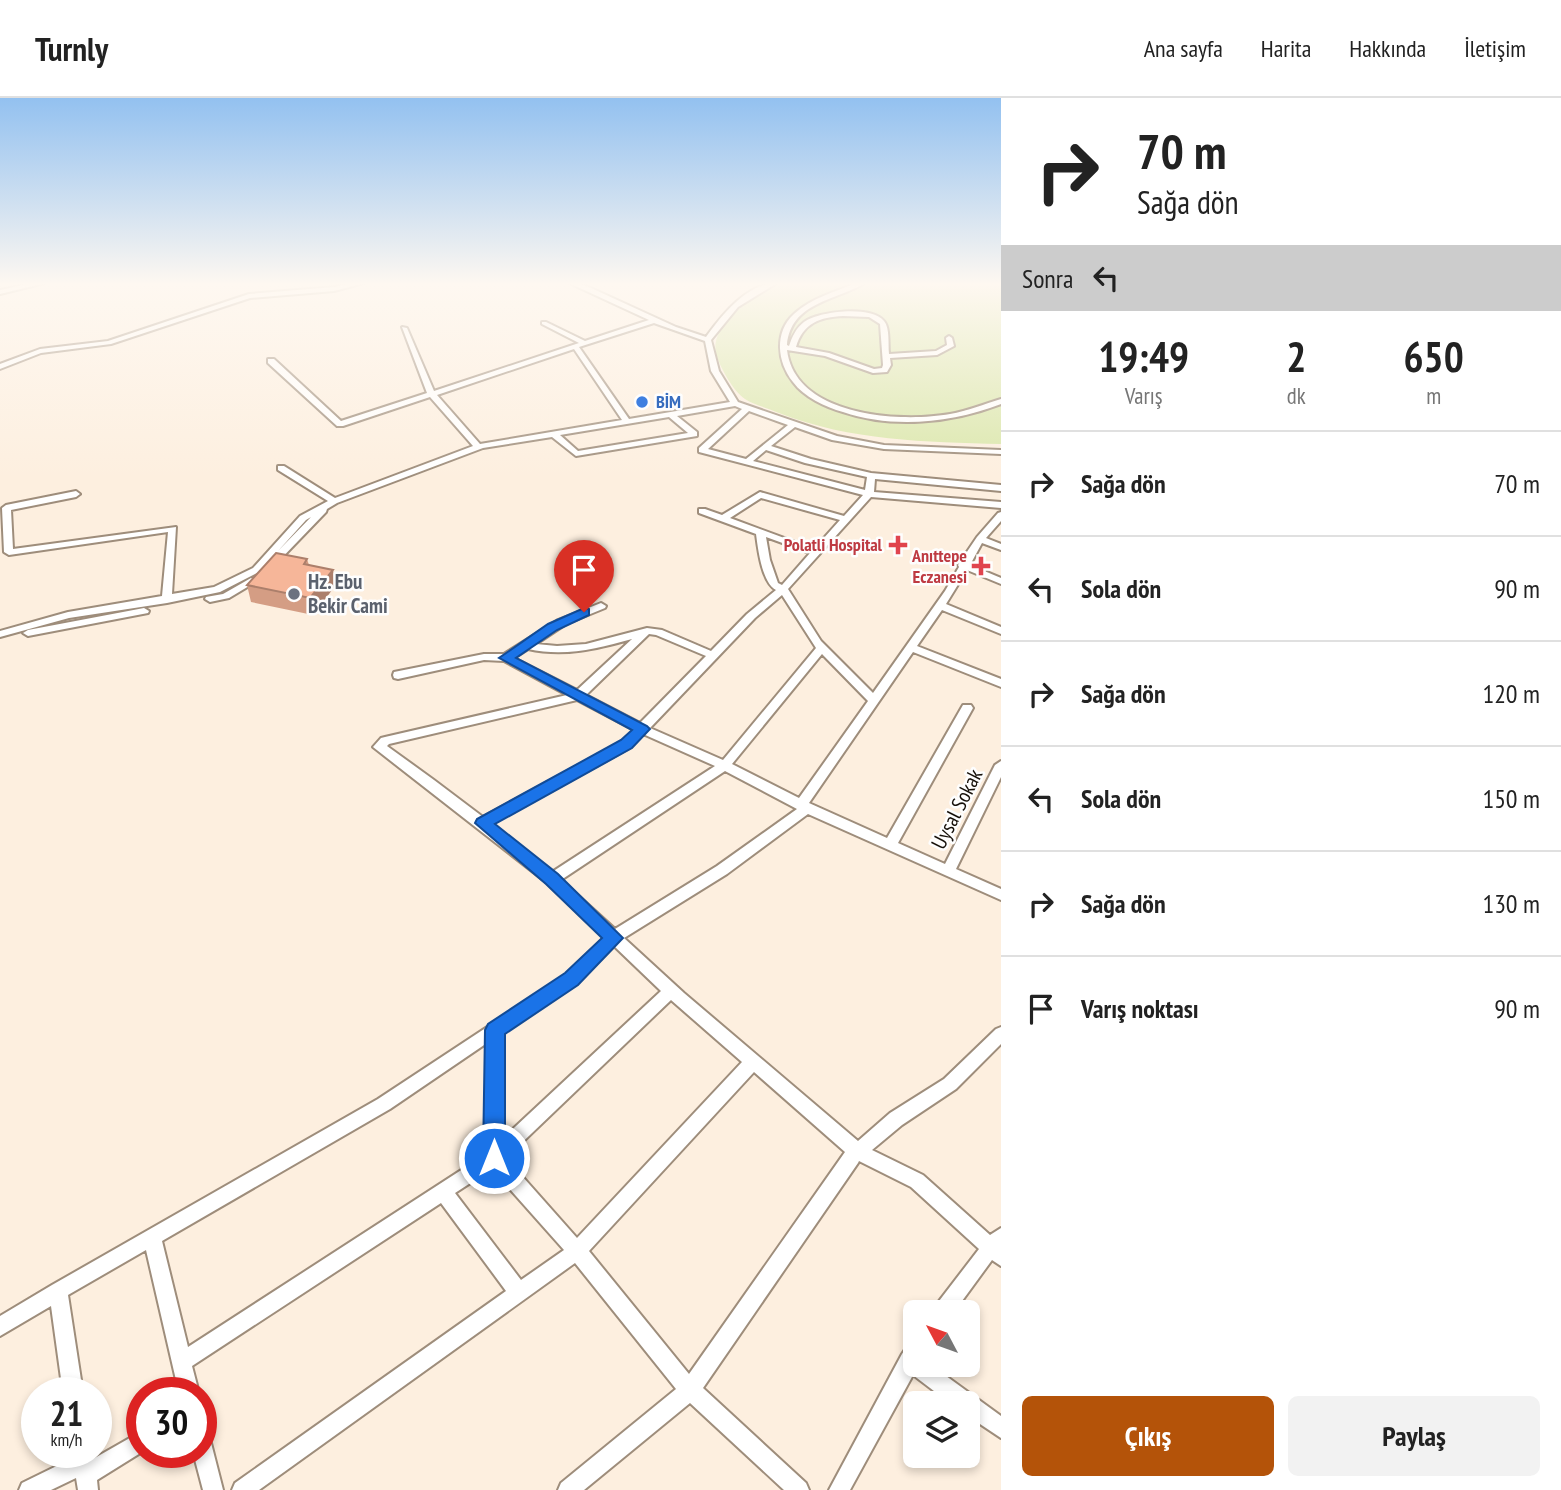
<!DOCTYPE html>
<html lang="tr">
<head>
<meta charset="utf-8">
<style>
	:root { --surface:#fff; --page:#f2f2f2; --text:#222; --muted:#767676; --line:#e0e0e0; --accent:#b45309 }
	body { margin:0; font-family:"PT Sans Narrow",sans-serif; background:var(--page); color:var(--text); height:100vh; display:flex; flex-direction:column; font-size:26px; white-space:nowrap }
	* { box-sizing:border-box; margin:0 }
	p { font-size:23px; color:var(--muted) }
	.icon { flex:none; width:38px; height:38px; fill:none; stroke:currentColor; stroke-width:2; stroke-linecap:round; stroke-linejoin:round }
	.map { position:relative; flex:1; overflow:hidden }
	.side { display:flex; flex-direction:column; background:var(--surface); width:560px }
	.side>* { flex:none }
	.top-card { background:#fff; color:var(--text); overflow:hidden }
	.needle { width:46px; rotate:311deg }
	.fabs { position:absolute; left:903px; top:1202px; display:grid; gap:14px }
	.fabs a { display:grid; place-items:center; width:77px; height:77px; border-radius:10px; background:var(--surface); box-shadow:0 4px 10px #0003; font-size:35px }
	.speed { position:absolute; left:21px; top:1279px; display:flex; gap:14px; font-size:35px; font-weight:700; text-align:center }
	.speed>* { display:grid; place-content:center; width:91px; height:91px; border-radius:50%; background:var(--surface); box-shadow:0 4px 10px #0003; line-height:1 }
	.speed small { font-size:18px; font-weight:400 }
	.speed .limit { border:10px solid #d22; background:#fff; color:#111 }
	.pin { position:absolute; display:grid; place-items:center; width:60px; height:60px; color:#fff; margin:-72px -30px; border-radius:50% 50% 50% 0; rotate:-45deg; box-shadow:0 0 7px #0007 }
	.pin .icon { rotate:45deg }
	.me { position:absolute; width:77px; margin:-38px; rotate:0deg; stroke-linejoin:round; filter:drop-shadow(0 0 5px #0008) }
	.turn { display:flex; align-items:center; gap:24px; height:147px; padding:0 21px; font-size:32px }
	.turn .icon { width:91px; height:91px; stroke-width:2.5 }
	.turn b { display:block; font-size:49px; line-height:60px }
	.then { display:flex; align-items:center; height:66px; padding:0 21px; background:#0003; gap:14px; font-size:26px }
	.eta { display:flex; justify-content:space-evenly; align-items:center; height:119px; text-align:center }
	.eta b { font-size:42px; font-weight:800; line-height:49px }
	.primary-button { display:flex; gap:14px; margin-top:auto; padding:14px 21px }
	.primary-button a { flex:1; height:80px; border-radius:10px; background:var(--accent); color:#fff; font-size:28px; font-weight:800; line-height:80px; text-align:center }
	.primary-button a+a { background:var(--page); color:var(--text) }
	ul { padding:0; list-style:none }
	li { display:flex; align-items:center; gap:21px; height:105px; padding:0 21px; border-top:2px solid var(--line) }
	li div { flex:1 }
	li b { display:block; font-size:26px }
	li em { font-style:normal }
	header { display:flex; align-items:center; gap:42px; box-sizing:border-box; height:98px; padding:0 35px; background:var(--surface); border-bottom:2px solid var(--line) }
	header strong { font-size:33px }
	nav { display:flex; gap:38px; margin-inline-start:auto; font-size:24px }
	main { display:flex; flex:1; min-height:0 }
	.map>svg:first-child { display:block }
	.green { fill:#dae7ab }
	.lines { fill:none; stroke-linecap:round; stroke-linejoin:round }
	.minor-casing { stroke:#9e8d7b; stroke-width:4 }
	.minor { fill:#fff; fill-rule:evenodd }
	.wall { fill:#d49d84 }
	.shaded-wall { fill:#ac7f6b }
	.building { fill:#f6b699; stroke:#ac7f6b; stroke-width:2 }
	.route { fill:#1a73e8; stroke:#114b97; stroke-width:2 }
	.shop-dot { fill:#3f7fe0; stroke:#fefefe; stroke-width:2.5 }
	.health-dot { fill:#e0444e; stroke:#fefefe; stroke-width:2.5 }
	.worship-dot { fill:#6b7280; stroke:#fefefe; stroke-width:2.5 }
	.labels { text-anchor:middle; stroke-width:5; stroke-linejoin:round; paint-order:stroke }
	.far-shop-label { font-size:18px; font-weight:bold; fill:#366cbe; stroke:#fefefe; text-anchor:start }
	.far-health-label { font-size:18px; font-weight:bold; fill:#be3a42; stroke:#fefefe; text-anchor:end }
	.worship-label { font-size:21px; font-weight:bold; fill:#5b616d; stroke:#fefefe; text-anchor:start }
	.street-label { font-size:21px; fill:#161009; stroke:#fefefe }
</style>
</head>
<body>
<header>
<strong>Turnly</strong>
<nav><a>Ana sayfa</a><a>Harita</a><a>Hakkında</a><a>İletişim</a></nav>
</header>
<main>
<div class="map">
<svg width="1001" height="1392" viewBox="0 0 1001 1392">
	<rect width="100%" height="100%" fill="#fdefdf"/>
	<!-- green -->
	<path class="green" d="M780,185H1001V346C925,344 851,343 779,315C768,310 754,307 745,301C733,293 720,269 716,256C709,225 757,196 780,185Z"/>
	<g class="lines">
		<!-- minor casing -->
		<g class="minor-casing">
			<g id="minor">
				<path d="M33,185H45L0,196V192Z"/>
				<path d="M352,185H364L334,193L250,200L111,246L41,255L0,271V266L40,251L108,243L249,196L334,189Z"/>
				<path d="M569,185H578L591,190L676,229L706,239C722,217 747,185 777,185L738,209L711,242L719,273L738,304L837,338L884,347L1001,352V356L884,351L832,342L795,329L771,348L811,361L871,375L1001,387V393L875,381L874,394L1001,404V410L871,399L788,491L821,543L873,595L945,493L959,469L958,467L977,439L998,415L1001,414V423L986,440L1001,446V452L982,445L970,467L1001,480V486L967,472L946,506L1001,529V536L942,512L917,548L1001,581V589L913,554L809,705L887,740L963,607H971L973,610L898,745L945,766L995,667L1001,663V679L956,771L1001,791V802L808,716L727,776L624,840L684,895L858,1043L890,1015L944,981L996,931L1001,929V946L956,991L902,1027L872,1052L923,1077L990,1137L1001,1130V1168L992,1162L954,1214H934L936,1207L979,1151L911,1089L859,1063L858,1065L703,1290L806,1385L809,1392H784L690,1305L584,1392H558L561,1385L676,1291L575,1165L259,1392H232L235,1385L506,1193L441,1105L192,1268L199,1295H179L146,1152L68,1197L83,1295H63L51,1208L0,1238V1218L52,1187L378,1001L566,877L605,839L547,785L373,649L381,640L385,639L567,597L504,563L484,562L398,581L394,580L393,577L394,574L484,556H504L558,522L601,505L606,508L605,510L566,526L536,546L557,548L586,546L647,530L662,532L711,553L747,516L776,492C762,485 758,451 756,436L699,415V411H705L722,417L760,394L844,418L863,397L699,354V350L742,311L735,308L677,318L697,334V338L576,358L552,339L483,350L337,405L327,411L326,414L273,469L270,470L265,467L259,474L220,494L167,505L69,520L0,539V533L68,514L162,498L168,434L9,457L4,454L2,410L6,407L76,393L80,396L76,399L11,412L13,451L176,429L172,496L214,489L253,470L300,418L328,403L278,372V368H284L335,400L473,348L430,299L343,328H337L268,265V261H274L341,323L427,295L402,229L407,230L434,293L579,245L542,226V224H546L585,243L649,222ZM654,225L705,243L711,273L730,304L629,321L579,249ZM574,251L622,322L480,346L437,297ZM749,313L788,327L746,361L708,351ZM669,319L688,335L578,353L560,337ZM766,352L805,365L867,379L865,392L753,363ZM761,400L840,422L814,451L730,420ZM311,419L278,453L306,422ZM766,439L810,455L782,487L778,485L770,462ZM782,497L816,550L723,662L650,630L755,520ZM649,536L656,537L706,558L640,625L586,597ZM632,541L577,592L514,560L528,551C564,559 597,551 632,541ZM822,556L868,603L799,700L732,666ZM577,602L634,632L623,643L483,719L434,682L387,648L389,646ZM643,636L715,668L552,774L491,726L631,649ZM725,673L797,711L717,768L615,831L561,782ZM614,848L661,893L502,1041L503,935L576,885ZM671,902L742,964L577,1140L506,1060ZM487,945L486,1056L188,1249L162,1143L390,1011ZM754,974L845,1054L689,1276L589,1153ZM492,1071L564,1152L521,1182L455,1095Z"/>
				<path d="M856,185H865C835,203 791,204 787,247L789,248C792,239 796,230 804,224C819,213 871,207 884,223C890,230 888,246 889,256L936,253L947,247L946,240L949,238L952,240L954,248L937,257L890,260L891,267L887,274L873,275L825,258L787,252C795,318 899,325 950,316C968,313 984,306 1001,301V306C952,325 893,331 843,314C825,309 804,299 793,284C777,264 774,234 794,216C811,200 835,194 856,185ZM843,218L869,219L880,226L883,267L882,270L874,271L829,255L796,249C803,225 820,219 843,218Z"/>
				<path d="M251,480L254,481V485L229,500L210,504L205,501L206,499L223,496Z"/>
				<path d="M144,510L149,513L148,515L28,538L23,535L28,532Z"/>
				<path d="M915,1245V1267H931L1001,1318V1340L968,1318V1306H951L913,1277L850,1392H829L902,1256L908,1247Z"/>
				<path d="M142,1333V1354L97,1382L98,1392H78L76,1380L51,1392H19L22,1385L73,1360L72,1354H92L93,1361Z"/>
				<path d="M201,1335L208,1338L211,1345L223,1392H203L193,1354H201Z"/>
			</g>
		</g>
		<!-- minor -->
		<use href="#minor" class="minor"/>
	</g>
	<!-- wall -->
	<path class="wall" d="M307,461L309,467L333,472L335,488L313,517L251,504L247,487Z"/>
	<!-- shaded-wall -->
	<path class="shaded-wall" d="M333,472L335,488L313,517L310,500Z"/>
	<!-- building -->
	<path class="building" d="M276,455L307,461L304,466L333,472L310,500L247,487Z"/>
	<!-- sky -->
	<linearGradient id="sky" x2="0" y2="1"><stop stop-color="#93c1f0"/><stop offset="0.49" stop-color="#fef8f1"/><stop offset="1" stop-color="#fef8f1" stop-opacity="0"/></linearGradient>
	<rect width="1001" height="380" fill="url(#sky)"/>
	<!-- route -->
	<path class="route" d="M584,510L589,511V517L557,532L516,560L647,628L650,631L632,650L495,726L558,776L623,840L578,887L505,936V1060L502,1068L494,1071L487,1068L483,1060L485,932L488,926L565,875L602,840L546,786L475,725L477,721L621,642L632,632L499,560L548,526Z"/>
	<!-- markers -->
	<circle class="shop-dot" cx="642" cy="304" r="7"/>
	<g class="health-dot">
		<path d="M894.5 436.5h7v7h7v7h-7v7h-7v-7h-7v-7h7z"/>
		<path d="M977.5 457.5h7v7h7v7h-7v7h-7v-7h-7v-7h7z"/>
	</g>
	<circle class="worship-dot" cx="294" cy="496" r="7"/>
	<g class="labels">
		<!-- far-shop labels -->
		<g class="far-shop-label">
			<text x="656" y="310">BİM</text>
		</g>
		<!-- far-health labels -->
		<g class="far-health-label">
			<text x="882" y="453">Polatli Hospital</text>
			<text x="967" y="464">Anıttepe<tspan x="967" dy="21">Eczanesi</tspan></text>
		</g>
		<!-- worship labels -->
		<g class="worship-label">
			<text x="308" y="491">Hz. Ebu<tspan x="308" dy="24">Bekir Cami</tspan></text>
		</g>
		<!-- street labels -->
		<g class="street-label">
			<text transform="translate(957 711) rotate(-63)" y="7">Uysal Sokak</text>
		</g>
	</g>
</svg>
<div class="fabs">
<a><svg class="needle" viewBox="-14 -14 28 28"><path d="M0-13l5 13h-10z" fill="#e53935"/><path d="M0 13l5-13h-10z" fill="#767676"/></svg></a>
<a><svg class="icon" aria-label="layers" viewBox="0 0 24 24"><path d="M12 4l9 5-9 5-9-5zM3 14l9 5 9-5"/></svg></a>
</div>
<div class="speed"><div>21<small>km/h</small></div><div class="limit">30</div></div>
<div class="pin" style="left:584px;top:514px;background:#d93025"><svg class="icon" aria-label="arrive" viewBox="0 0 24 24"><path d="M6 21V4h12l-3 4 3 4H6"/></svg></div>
<svg class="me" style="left:494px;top:1060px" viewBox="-20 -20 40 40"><circle r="17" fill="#1a73e8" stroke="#fff" stroke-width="3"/><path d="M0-11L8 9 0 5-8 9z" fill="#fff"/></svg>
</div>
<section class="side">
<div class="top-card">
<div class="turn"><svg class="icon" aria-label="right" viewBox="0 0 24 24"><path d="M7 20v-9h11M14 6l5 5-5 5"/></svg><div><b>70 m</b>Sağa dön</div></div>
<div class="then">Sonra<svg class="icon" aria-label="left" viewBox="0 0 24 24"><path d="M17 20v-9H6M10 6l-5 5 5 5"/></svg></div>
</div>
<div class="eta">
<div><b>19:49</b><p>Varış</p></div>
<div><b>2</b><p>dk</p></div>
<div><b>650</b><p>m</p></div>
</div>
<ul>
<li><svg class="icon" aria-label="right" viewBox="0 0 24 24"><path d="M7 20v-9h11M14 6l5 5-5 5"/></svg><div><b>Sağa dön</b></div><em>70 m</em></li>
<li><svg class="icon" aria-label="left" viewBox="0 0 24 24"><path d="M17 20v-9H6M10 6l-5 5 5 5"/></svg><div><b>Sola dön</b></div><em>90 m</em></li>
<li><svg class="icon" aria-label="right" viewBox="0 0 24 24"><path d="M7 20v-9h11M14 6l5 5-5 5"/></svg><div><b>Sağa dön</b></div><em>120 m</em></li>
<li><svg class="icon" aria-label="left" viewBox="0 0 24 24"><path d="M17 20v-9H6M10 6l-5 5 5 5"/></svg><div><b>Sola dön</b></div><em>150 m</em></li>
<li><svg class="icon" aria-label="right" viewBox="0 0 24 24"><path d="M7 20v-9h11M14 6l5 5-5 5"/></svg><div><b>Sağa dön</b></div><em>130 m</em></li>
<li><svg class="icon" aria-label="arrive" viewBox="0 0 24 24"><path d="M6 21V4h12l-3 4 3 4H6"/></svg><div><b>Varış noktası</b></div><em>90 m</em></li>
</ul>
<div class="primary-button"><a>Çıkış</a><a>Paylaş</a></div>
</section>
</main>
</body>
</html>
